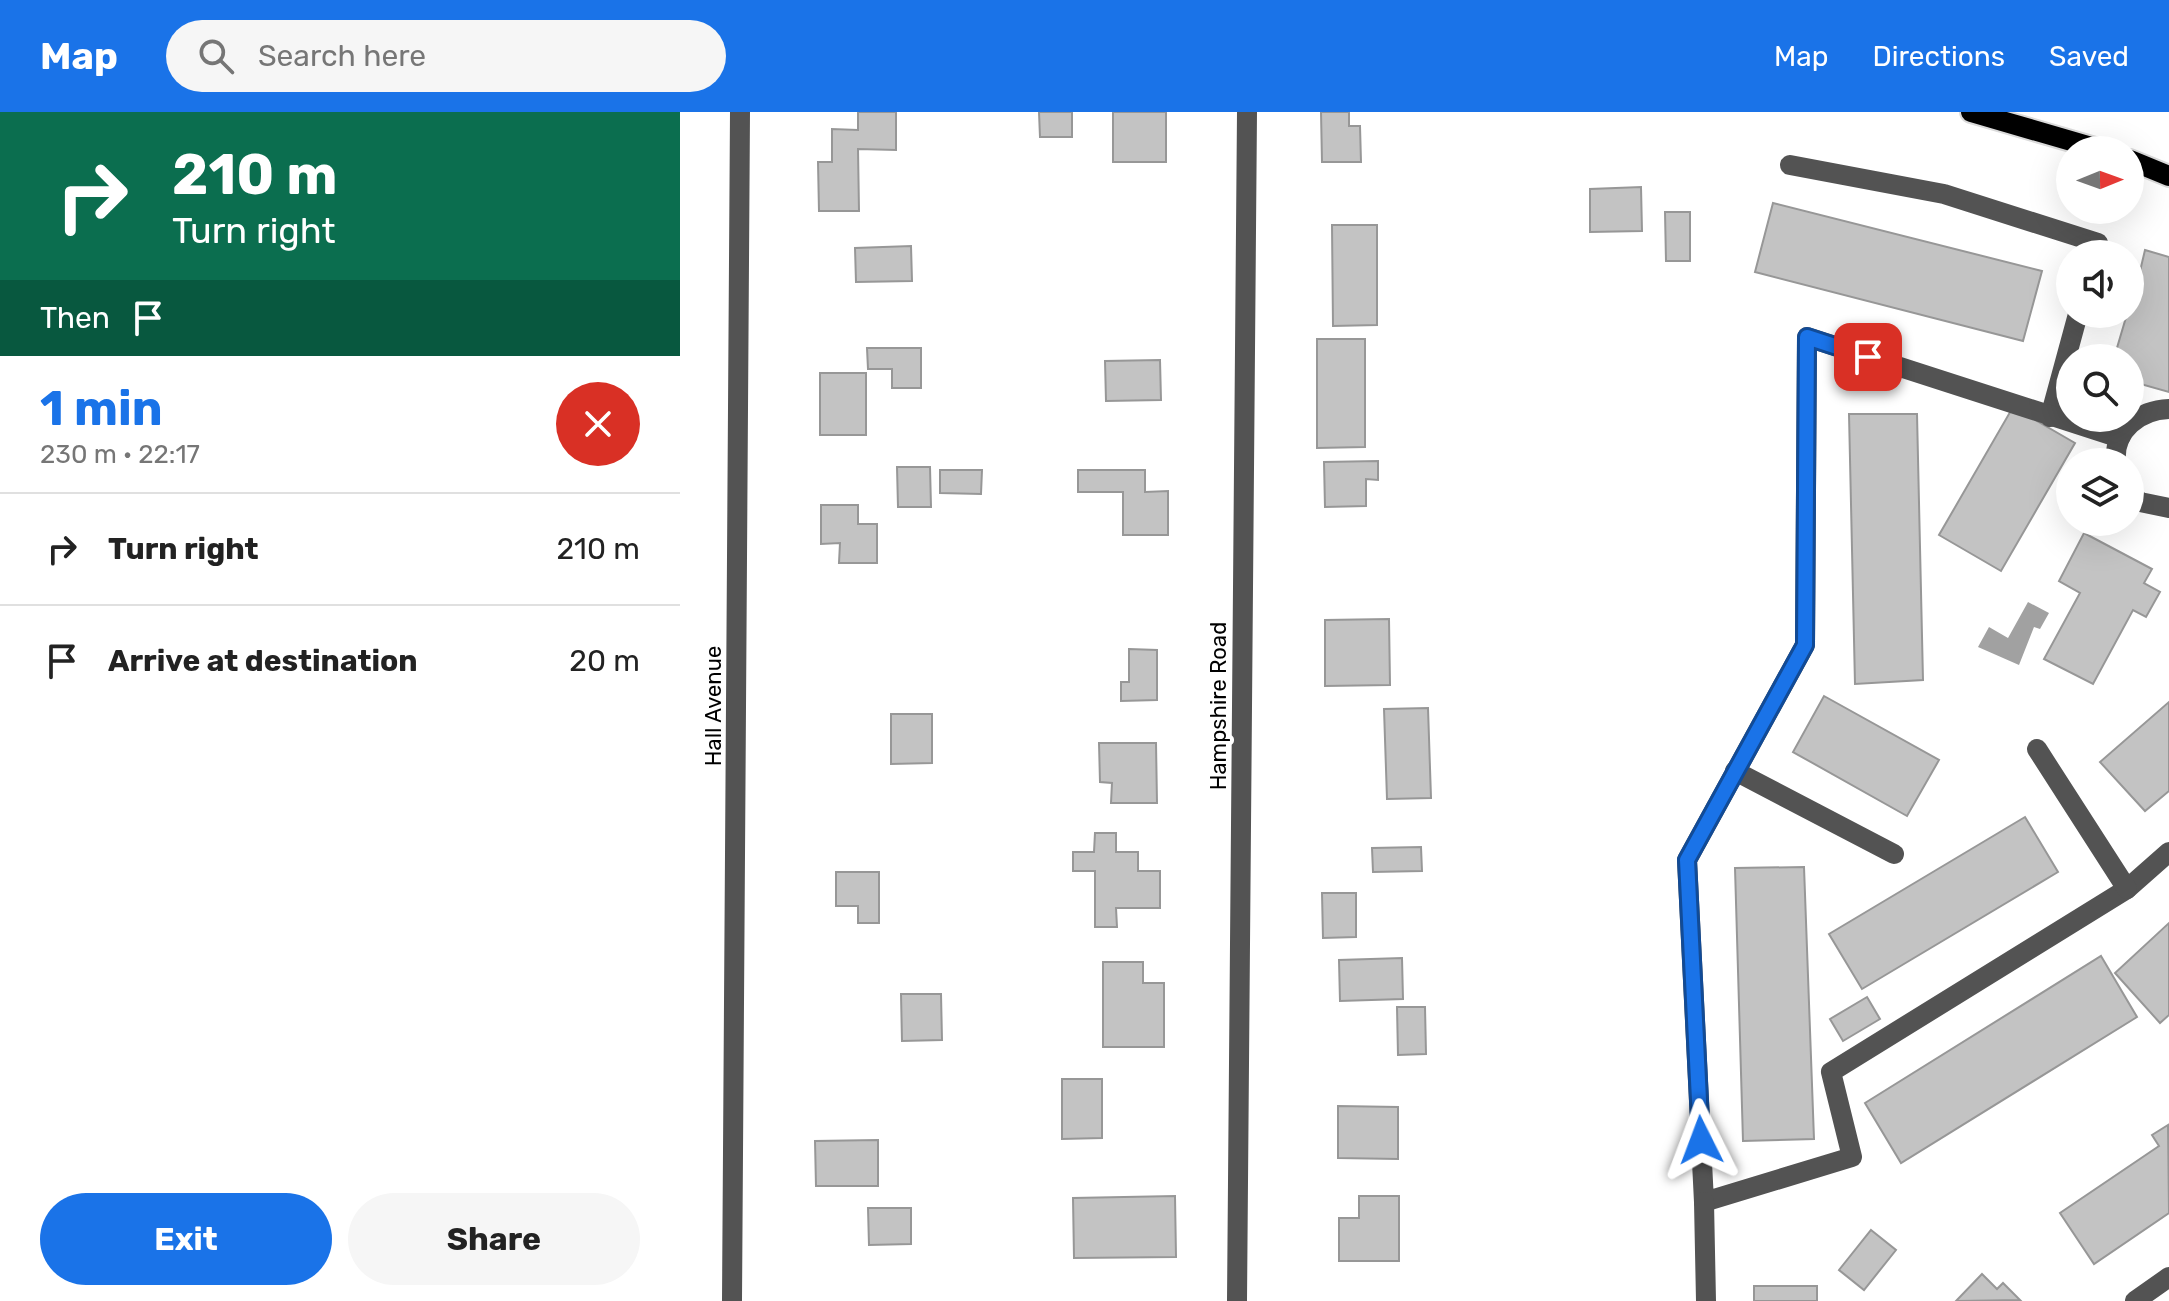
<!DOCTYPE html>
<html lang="en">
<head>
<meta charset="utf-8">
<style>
	:root { --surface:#fff; --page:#f6f6f6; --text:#222; --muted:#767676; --line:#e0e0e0; --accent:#1a73e8 }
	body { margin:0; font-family:Rubik,sans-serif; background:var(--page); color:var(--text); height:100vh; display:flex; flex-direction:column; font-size:30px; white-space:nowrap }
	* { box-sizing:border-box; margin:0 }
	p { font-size:26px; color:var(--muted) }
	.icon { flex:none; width:44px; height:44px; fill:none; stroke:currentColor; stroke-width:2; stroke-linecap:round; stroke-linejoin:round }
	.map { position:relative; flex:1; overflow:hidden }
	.panel { display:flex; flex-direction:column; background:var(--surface); width:680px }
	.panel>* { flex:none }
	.hud { background:#0b6e4f; color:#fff; overflow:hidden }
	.needle { width:52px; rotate:89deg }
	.fabs { position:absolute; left:1376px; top:24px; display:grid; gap:16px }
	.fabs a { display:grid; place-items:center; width:88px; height:88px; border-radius:50%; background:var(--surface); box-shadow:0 8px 32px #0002; font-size:40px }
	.pin { position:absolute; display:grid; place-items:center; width:68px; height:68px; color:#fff; margin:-34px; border-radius:16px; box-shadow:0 4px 12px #0006 }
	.me { position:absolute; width:88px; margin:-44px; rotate:357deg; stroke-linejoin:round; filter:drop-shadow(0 0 6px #0008) }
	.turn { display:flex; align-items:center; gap:28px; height:168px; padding:0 40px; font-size:36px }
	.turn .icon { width:104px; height:104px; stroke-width:2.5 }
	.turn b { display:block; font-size:56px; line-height:68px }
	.then { display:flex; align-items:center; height:76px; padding:0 40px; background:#0003; gap:16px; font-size:30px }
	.round { display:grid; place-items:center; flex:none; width:84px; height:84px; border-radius:42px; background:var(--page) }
	.head { display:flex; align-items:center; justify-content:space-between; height:136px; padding:0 40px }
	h1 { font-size:48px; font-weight:700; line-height:60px; color:var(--accent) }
	.button { display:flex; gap:16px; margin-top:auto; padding:16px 40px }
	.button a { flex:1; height:92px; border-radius:48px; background:var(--accent); color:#fff; font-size:32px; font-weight:700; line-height:92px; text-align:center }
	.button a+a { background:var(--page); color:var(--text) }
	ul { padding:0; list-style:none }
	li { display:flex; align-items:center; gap:24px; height:112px; padding:0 40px; border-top:2px solid var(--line) }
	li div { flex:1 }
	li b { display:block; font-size:30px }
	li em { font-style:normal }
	header { display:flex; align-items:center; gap:48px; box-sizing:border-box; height:112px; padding:0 40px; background:var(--accent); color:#fff }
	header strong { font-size:38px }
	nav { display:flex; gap:44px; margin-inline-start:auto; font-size:28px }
	.search { width:560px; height:72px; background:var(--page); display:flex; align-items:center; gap:20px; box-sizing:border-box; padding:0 28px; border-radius:44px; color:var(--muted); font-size:30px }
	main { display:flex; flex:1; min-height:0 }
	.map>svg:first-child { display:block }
	.water { fill:#a1a1a1 }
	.building { fill:#c3c3c3; stroke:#979797; stroke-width:2 }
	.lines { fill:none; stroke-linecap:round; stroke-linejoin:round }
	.major-casing { stroke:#dbdbdb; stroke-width:24 }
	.minor { stroke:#535353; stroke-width:20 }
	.major { stroke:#000; stroke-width:20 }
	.route-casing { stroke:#114b97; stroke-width:20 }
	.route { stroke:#1a73e8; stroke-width:14 }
	.labels { text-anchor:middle; stroke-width:8; stroke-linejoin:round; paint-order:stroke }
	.street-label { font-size:22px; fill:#000; stroke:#fff }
</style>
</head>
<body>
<header>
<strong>Map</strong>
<div class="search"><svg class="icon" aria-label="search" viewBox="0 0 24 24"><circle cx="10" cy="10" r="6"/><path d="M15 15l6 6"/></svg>Search here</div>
<nav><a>Map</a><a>Directions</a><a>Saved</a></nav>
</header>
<main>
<section class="panel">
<div class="hud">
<div class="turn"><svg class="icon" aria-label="right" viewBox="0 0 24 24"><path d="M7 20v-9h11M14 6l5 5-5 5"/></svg><div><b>210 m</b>Turn right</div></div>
<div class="then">Then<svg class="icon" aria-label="arrive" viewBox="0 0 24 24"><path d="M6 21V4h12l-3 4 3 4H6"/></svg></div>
</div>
<div class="head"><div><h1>1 min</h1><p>230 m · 22:17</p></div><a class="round" style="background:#d93025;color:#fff"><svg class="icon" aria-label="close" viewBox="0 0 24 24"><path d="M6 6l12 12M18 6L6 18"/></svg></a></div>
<ul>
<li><svg class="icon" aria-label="right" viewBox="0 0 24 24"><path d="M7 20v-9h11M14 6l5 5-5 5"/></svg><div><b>Turn right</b></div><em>210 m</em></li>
<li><svg class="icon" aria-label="arrive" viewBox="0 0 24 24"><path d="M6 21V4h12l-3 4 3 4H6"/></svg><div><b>Arrive at destination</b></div><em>20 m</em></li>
</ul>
<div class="button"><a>Exit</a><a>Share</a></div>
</section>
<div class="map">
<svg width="1489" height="1189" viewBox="0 0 1489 1189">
	<rect width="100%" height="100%" fill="#fff"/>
	<!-- water -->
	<path class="water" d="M1348,490L1369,501L1360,517L1354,515L1339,553L1298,535L1309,515L1328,526Z"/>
	<!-- building -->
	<g class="building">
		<path d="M178,0H216V38L178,37L179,99H139L138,50H152V17L178,18Z"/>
		<path d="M359,0H392V25H360Z"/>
		<rect x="433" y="0" width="53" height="50"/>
		<path d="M641,0H669V14H680L681,50H642Z"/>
		<path d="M961,75L962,119L910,120V77Z"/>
		<path d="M1093,91L1362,159L1343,229L1075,160Z"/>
		<path d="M985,100H1010V149H986Z"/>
		<path d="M652,113H697V213L653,214Z"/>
		<path d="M231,134L232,169L176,170L175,136Z"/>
		<path d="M1465,138L1489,145V280L1450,269V246H1434L1447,202H1450Z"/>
		<path d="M637,227H685V335L637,336Z"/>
		<path d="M187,236H241V276H212V257H188Z"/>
		<path d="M480,248L481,288L426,289L425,249Z"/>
		<rect x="140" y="261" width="46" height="62"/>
		<path d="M1333,295L1395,331L1321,459L1259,423Z"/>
		<path d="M1169,302H1237L1243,568L1175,572Z"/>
		<path d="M698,349V368L686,367V394L645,395L644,350Z"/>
		<path d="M217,355H250L251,395H218Z"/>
		<path d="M260,358H302L301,382L260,381Z"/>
		<path d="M398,358H465V380L488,379V423H443V380H398Z"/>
		<path d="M141,393H178V412H197V451H159L160,431L141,432Z"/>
		<path d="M1404,421L1472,457L1464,471L1480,480L1466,505L1453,498L1413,572L1364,547L1400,481L1379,469Z"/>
		<path d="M709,507L710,573L645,574V508Z"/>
		<path d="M449,537L477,538V588L441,589V570H449Z"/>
		<path d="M1144,584L1259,648L1227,704L1113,640Z"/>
		<path d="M1489,590V679L1465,699L1420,650Z"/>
		<path d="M748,596L751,686L707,687L704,597Z"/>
		<path d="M211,602H252V651L211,652Z"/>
		<path d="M419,631H476L477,691H431L432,671L420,670Z"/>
		<path d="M1345,705L1378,760L1182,877L1149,822Z"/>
		<path d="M415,721H436V740H458V759H480V796H436L437,815H415V759H393V740H414Z"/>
		<path d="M741,735L742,759L693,760L692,736Z"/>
		<path d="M1124,755L1134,1027L1063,1029L1055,756Z"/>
		<path d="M156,760H199V811H178V794H156Z"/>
		<path d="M642,781H676V825L643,826Z"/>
		<path d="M1489,811V903L1480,911L1435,861Z"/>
		<path d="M1421,844L1457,905L1221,1051L1185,991Z"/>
		<path d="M722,846L723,887L660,889L659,848Z"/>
		<path d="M423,850H463V871H484V935H423Z"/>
		<path d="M221,882H261L262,928L222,929Z"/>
		<path d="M1187,885L1200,907L1163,929L1150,907Z"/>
		<path d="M717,895H745L746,942L718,943Z"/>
		<path d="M382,967H422V1026L382,1027Z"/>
		<path d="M658,994L718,995V1047L658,1046Z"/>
		<path d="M1488,1013L1489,1101L1414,1152L1380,1101L1479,1034L1472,1023Z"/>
		<path d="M198,1028V1074H136L135,1029Z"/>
		<path d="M495,1084L496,1145L394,1146L393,1086Z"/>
		<path d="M679,1084H719V1149H659V1106H679Z"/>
		<path d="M188,1096H231V1132L189,1133Z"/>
		<path d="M1191,1118L1216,1138L1184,1178L1159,1158Z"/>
		<path d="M1302,1162L1317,1177L1323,1171L1340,1188L1276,1189Z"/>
		<rect x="1074" y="1174" width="63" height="15"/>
	</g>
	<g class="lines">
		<!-- major casing -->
		<g class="major-casing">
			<g id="major">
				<path d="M1291,0L1422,38"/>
				<path d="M1450,48L1489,64"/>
			</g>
		</g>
		<!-- minor -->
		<g class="minor">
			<path d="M1110,53L1264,82L1418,131L1415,142"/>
			<path d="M1370,305L1398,202"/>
			<path d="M1440,326L1127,225L1125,533L1007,748L1024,1090L1172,1045L1151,960L1447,777L1489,740"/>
			<path d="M1436,350C1433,318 1460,298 1489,297"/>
			<path d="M1450,381L1460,390L1489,396"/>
			<path d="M1357,637L1447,777"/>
			<path d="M1055,659L1214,742"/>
			<path d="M1024,1090L1026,1189"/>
			<path d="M52,1189L60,0"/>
			<path d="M557,1189L567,0"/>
			<path d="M1455,1189L1489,1165"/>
		</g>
		<!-- major -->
		<use href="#major" class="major"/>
	</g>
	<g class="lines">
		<!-- route casing -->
		<g class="route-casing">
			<path id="route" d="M1021,1028L1007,748L1125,533L1127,225L1188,245"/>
		</g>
		<!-- route -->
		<use href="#route" class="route"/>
	</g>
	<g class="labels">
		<!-- street labels -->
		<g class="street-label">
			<text transform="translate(33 594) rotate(-90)" y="8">Hall Avenue</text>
			<text transform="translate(538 594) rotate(-90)" y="8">Hampshire Road</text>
		</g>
	</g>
</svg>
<div class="fabs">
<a><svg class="needle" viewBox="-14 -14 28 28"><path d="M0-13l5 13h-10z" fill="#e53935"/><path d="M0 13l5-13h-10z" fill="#767676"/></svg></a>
<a><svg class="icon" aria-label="sound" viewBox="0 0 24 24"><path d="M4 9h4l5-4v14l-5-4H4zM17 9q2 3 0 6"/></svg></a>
<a><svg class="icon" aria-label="search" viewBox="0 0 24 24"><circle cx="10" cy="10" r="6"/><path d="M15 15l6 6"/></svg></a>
<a><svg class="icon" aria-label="layers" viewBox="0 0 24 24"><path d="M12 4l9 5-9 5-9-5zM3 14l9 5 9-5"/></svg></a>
</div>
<div class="pin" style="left:1188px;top:245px;background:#d93025"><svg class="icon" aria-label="arrive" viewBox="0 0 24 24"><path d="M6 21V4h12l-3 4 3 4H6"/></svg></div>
<svg class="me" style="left:1021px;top:1028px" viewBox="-20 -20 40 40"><path d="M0-17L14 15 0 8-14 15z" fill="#1a73e8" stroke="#fff" stroke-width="4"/></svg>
</div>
</main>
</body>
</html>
